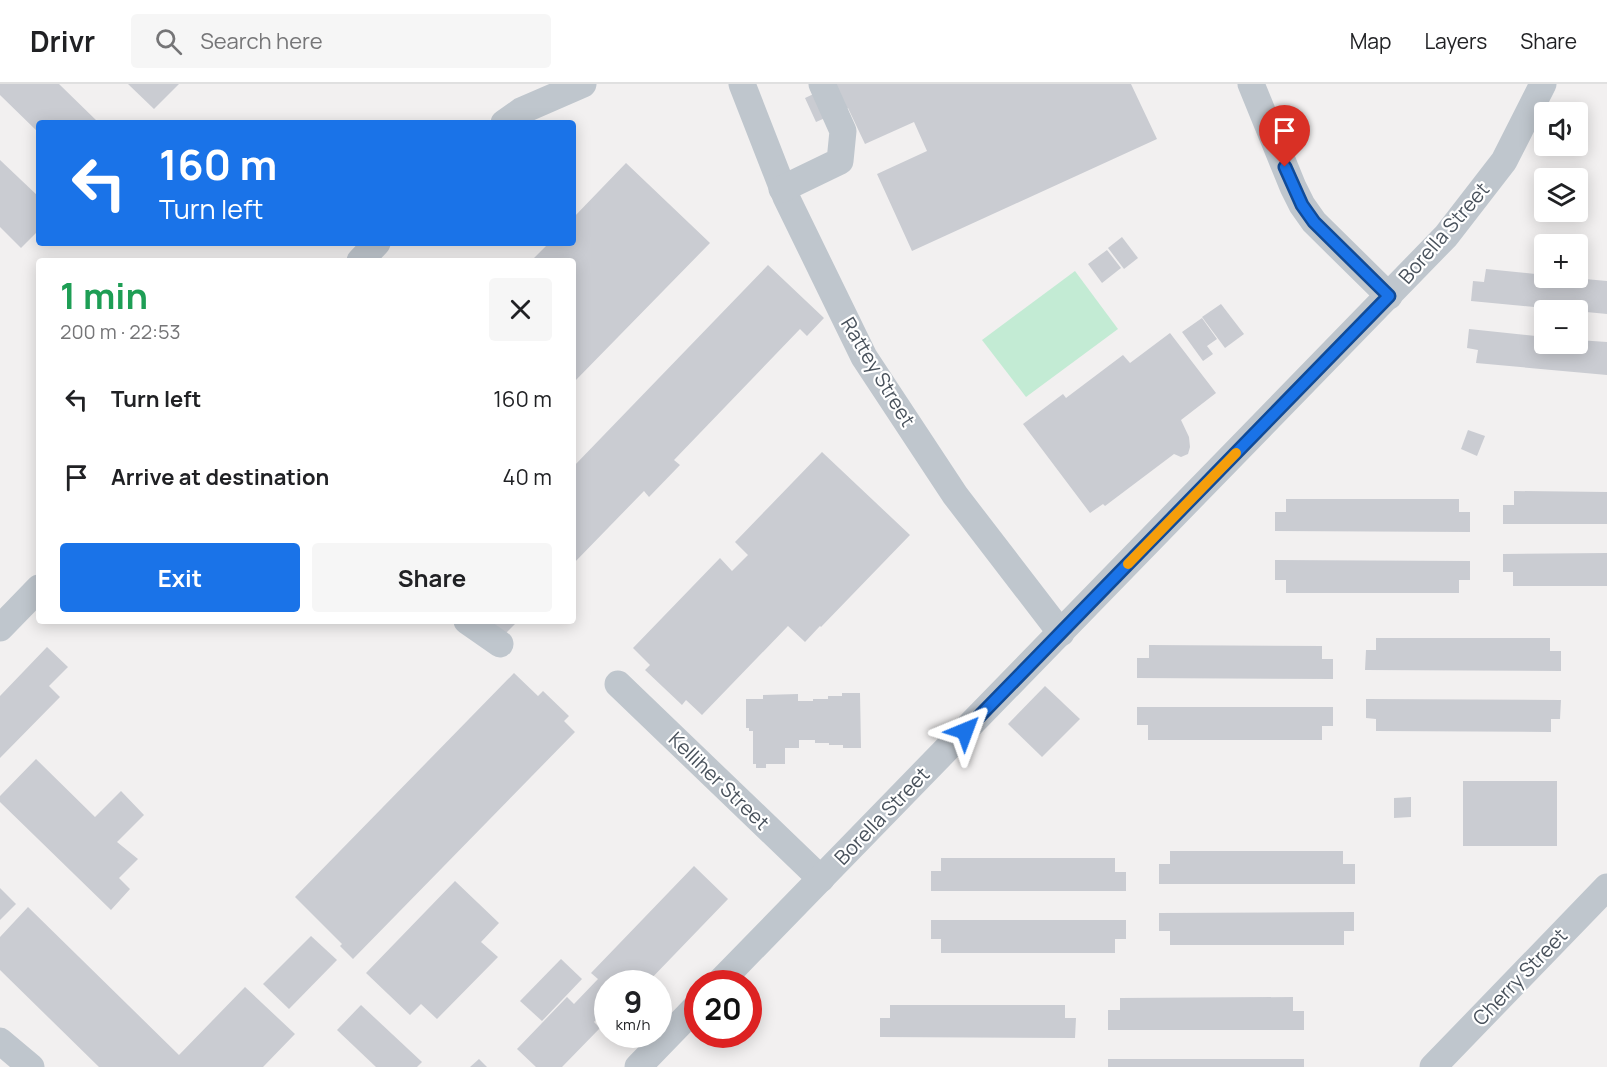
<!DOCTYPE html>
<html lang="en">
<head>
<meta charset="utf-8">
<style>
	:root { --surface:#fff; --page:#f6f6f6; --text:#202124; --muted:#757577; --line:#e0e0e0; --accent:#1a73e8 }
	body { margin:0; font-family:Manrope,sans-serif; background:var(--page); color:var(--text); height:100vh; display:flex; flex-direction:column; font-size:22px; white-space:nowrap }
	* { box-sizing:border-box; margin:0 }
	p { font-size:20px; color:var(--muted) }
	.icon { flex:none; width:33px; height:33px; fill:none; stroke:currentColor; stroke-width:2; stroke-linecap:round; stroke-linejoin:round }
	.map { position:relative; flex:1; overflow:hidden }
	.panel { position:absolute; left:36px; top:174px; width:540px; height:366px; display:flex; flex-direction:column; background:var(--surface); border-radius:6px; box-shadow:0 3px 15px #0003 }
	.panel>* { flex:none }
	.top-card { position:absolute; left:36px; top:36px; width:540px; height:126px; border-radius:6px; box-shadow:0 3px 15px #0003; background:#1a73e8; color:#fff; overflow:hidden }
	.buttons { position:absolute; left:1534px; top:18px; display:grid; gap:12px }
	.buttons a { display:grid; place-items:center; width:54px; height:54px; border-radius:6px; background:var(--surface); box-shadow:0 3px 15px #0003; font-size:30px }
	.speed { position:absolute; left:594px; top:886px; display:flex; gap:12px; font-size:30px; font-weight:700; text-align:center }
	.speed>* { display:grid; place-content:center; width:78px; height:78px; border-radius:50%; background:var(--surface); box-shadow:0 3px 15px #0003; line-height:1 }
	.speed small { font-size:15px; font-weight:400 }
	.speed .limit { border:9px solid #d22; background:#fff; color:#111 }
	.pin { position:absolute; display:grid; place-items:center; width:51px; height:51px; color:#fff; margin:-62px -26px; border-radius:50% 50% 50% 0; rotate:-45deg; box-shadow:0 0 6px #0007 }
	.pin .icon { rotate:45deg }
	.me { position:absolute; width:66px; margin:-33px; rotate:44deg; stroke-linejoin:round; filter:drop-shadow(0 0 4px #0008) }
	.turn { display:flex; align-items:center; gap:21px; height:126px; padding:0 24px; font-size:27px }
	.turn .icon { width:78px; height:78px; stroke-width:2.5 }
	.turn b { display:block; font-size:42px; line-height:51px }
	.round { display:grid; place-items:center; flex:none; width:63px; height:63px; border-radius:6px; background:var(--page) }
	.head { display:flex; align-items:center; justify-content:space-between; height:102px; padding:0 24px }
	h1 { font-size:36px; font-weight:700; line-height:45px; color:#1e9e55 }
	.button { display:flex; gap:12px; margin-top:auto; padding:12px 24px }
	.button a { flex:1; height:69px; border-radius:6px; background:var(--accent); color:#fff; font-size:24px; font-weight:700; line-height:69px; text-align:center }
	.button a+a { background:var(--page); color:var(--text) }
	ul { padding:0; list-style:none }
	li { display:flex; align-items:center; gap:18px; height:78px; padding:0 24px }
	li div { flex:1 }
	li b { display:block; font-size:22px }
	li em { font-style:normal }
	header { display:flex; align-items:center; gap:36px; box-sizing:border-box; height:84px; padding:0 30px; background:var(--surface); border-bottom:2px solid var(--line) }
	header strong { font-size:28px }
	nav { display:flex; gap:33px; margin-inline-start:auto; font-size:21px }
	.search { width:420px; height:54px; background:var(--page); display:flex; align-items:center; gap:15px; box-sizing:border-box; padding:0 21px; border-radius:6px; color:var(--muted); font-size:22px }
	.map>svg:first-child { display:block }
	.green { fill:#c3ebd4 }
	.building { fill:#caccd2 }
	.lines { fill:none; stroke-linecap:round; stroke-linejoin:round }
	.minor { stroke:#bfc6cd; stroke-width:27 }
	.route-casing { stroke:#114b97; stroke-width:15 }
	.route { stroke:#1a73e8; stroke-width:10 }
	.slow { stroke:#f59e0b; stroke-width:10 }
	.labels { text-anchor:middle; stroke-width:4.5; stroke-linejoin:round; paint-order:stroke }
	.street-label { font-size:20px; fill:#49525c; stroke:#fff }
</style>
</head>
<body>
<header>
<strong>Drivr</strong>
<div class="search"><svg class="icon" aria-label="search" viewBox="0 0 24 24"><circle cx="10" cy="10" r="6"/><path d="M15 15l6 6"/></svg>Search here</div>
<nav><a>Map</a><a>Layers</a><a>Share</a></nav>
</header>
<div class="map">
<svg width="1607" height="983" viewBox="0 0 1607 983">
	<rect width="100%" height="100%" fill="#f2f0f0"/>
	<!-- green -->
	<path class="green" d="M1075,187L1118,245L1026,313L982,256Z"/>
	<!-- building -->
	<g class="building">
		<path d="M0,0H59L99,39H39V49L0,11Z"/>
		<path d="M128,0H179L154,25Z"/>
		<path d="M835,0H1131L1157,55L912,167L877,90L927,67L914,38L865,60L848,24L816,38L805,14Z"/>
		<path d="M0,76L39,113V146L21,164L0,143Z"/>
		<path d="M626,79L710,159L573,299V177H531L549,159H573V134Z"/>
		<path d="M1122,153L1138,174L1124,185L1108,164Z"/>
		<path d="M1107,166L1121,184L1102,199L1088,180Z"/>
		<path d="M768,181L824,234L807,252L800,245L674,376L680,381L649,413L644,407L573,480V383Z"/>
		<path d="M1486,185L1545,191V194H1574L1607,197V230L1471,217L1473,197L1484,198Z"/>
		<path d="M1221,220L1244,250L1225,264L1202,233Z"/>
		<path d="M1202,234L1217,255L1207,262L1213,270L1203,277L1182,248Z"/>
		<path d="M1469,245L1545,253V260H1578V256L1607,258V291L1476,279L1478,266L1467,264Z"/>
		<path d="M1170,249L1216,309L1181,336L1189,353L1190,363L1188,370L1181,373L1174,370L1105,422L1103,420L1090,429L1023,340L1063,310L1066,314L1123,271L1130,279Z"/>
		<path d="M1468,346L1485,352L1477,372L1461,365Z"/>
		<path d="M822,368L910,451L821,543L820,542L805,558L788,542L702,631L686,616L682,621L645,586L650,581L633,564L720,474L732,487L748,471L735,458Z"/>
		<path d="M1514,407L1607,408V440H1503V421H1514Z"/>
		<path d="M1286,415H1459V428H1470V448L1275,447V428H1286Z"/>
		<path d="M1607,469V502H1513V488H1503V470Z"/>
		<path d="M1275,476L1470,477V496H1459V509H1286V496H1275Z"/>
		<path d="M491,537H518L505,550Z"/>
		<path d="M1376,554H1550V567H1561V587L1365,586L1366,566H1376Z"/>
		<path d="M1149,561L1322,562V575H1333V595L1137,594V574H1149Z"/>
		<path d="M47,563L68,583L49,602L60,613L0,674V612Z"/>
		<path d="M514,589L538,612L543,607L569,632L564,637L575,648L353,875L340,862L342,860L295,813Z"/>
		<path d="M1045,602L1080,635L1042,673L1008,640Z"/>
		<path d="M842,609H860L861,664H843V661H829V659H815V656H799V664H785V680H766V684H756V680H753V647H749V644H746V615H763V611L798,610V617H813V615H828V612H842Z"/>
		<path d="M1366,615L1561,616L1560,635H1551V648L1376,647V635L1366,634Z"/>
		<path d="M1137,623H1333V642H1322V656H1148V641H1137Z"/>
		<path d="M36,675L95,733L121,707L144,731L117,758L138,775L119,794L130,805L111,826L0,718V712Z"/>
		<rect x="1463" y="697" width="94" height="65"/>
		<path d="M1411,713V733L1394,734V714Z"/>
		<path d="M1170,767H1343V780H1355V800H1159V780H1170Z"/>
		<path d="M941,774H1115V788H1126V807H931V787H941Z"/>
		<path d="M694,782L728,815L646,900H608V923L594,938L600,944L562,983H536L517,965L567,913L574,920L598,895L591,889Z"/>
		<path d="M455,797L499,839L481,858L498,873L437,935L421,920L410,931L366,889Z"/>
		<path d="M0,804L16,820L0,836Z"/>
		<path d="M28,823L179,971L245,903L295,950L263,983H99L0,886V853Z"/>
		<path d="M1354,828V847H1344V861H1170V847H1159V829Z"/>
		<path d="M931,836H1126V855H1115V869H941V855H931Z"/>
		<path d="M311,852L337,876L289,925L263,900Z"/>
		<path d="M561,875L582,895L542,937L520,917Z"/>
		<path d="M1293,913V927H1304V946H1108V926H1120V914Z"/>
		<path d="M361,921L422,978L417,983H376L337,946Z"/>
		<path d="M890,921H1065V934H1076L1075,954L880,953V934H890Z"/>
		<path d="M479,975L487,983H470Z"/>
		<rect x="1108" y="975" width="196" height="8"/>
	</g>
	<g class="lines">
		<!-- minor -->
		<g class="minor">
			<path d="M742,0L786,113L864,273L955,411L1061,549"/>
			<path d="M1251,0L1293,103L1302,121L1314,138L1389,212"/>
			<path d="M504,39L521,27L583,0"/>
			<path d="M782,105L840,77L843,47L822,0"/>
			<path d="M360,177L377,159"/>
			<path d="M467,537L500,560"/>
			<path d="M0,544L39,504"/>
			<path d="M618,600L821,795"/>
			<path d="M718,900L1446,152L1504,77L1543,0"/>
			<path d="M0,957L31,983"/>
			<path d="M638,983L698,921"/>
			<path d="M1433,983L1607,803"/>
		</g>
	</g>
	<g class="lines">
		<!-- route casing -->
		<g class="route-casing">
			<path id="route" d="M965,647L1389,212L1314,138L1302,121L1285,83"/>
		</g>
		<!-- route -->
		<use href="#route" class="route"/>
		<!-- slow -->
		<path class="slow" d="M1128,480L1236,369"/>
	</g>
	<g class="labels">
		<!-- street labels -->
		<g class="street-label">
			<text transform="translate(1444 149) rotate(-49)" y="7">Borella Street</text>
			<text transform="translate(878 288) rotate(59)" y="7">Rattey Street</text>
			<text transform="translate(719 697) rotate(44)" y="7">Kelliher Street</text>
			<text transform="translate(882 732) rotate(-46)" y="7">Borella Street</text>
			<text transform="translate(1520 893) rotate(-46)" y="7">Cherry Street</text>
		</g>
	</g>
</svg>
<div class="buttons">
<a><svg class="icon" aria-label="sound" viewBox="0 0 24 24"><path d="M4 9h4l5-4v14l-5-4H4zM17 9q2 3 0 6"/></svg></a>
<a><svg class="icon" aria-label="layers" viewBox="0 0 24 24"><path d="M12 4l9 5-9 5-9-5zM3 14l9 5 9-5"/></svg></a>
<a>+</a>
<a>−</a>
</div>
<div class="speed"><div>9<small>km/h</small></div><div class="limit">20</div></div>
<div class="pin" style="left:1285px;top:83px;background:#d93025"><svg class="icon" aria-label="arrive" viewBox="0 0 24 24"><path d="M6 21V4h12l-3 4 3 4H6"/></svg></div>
<svg class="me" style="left:965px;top:647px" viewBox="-20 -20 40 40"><path d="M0-17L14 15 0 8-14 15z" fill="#1a73e8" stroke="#fff" stroke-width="4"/></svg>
<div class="top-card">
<div class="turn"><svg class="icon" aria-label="left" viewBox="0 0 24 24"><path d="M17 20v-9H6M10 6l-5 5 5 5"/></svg><div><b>160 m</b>Turn left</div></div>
</div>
<section class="panel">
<div class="head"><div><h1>1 min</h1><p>200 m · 22:53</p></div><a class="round"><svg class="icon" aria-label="close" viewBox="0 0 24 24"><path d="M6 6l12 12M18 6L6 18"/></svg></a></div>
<ul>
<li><svg class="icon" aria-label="left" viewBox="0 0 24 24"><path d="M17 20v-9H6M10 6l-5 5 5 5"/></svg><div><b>Turn left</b></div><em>160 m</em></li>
<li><svg class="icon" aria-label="arrive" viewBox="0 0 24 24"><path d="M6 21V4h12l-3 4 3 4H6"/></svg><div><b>Arrive at destination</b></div><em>40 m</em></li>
</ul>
<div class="button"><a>Exit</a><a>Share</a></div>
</section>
</div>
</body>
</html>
